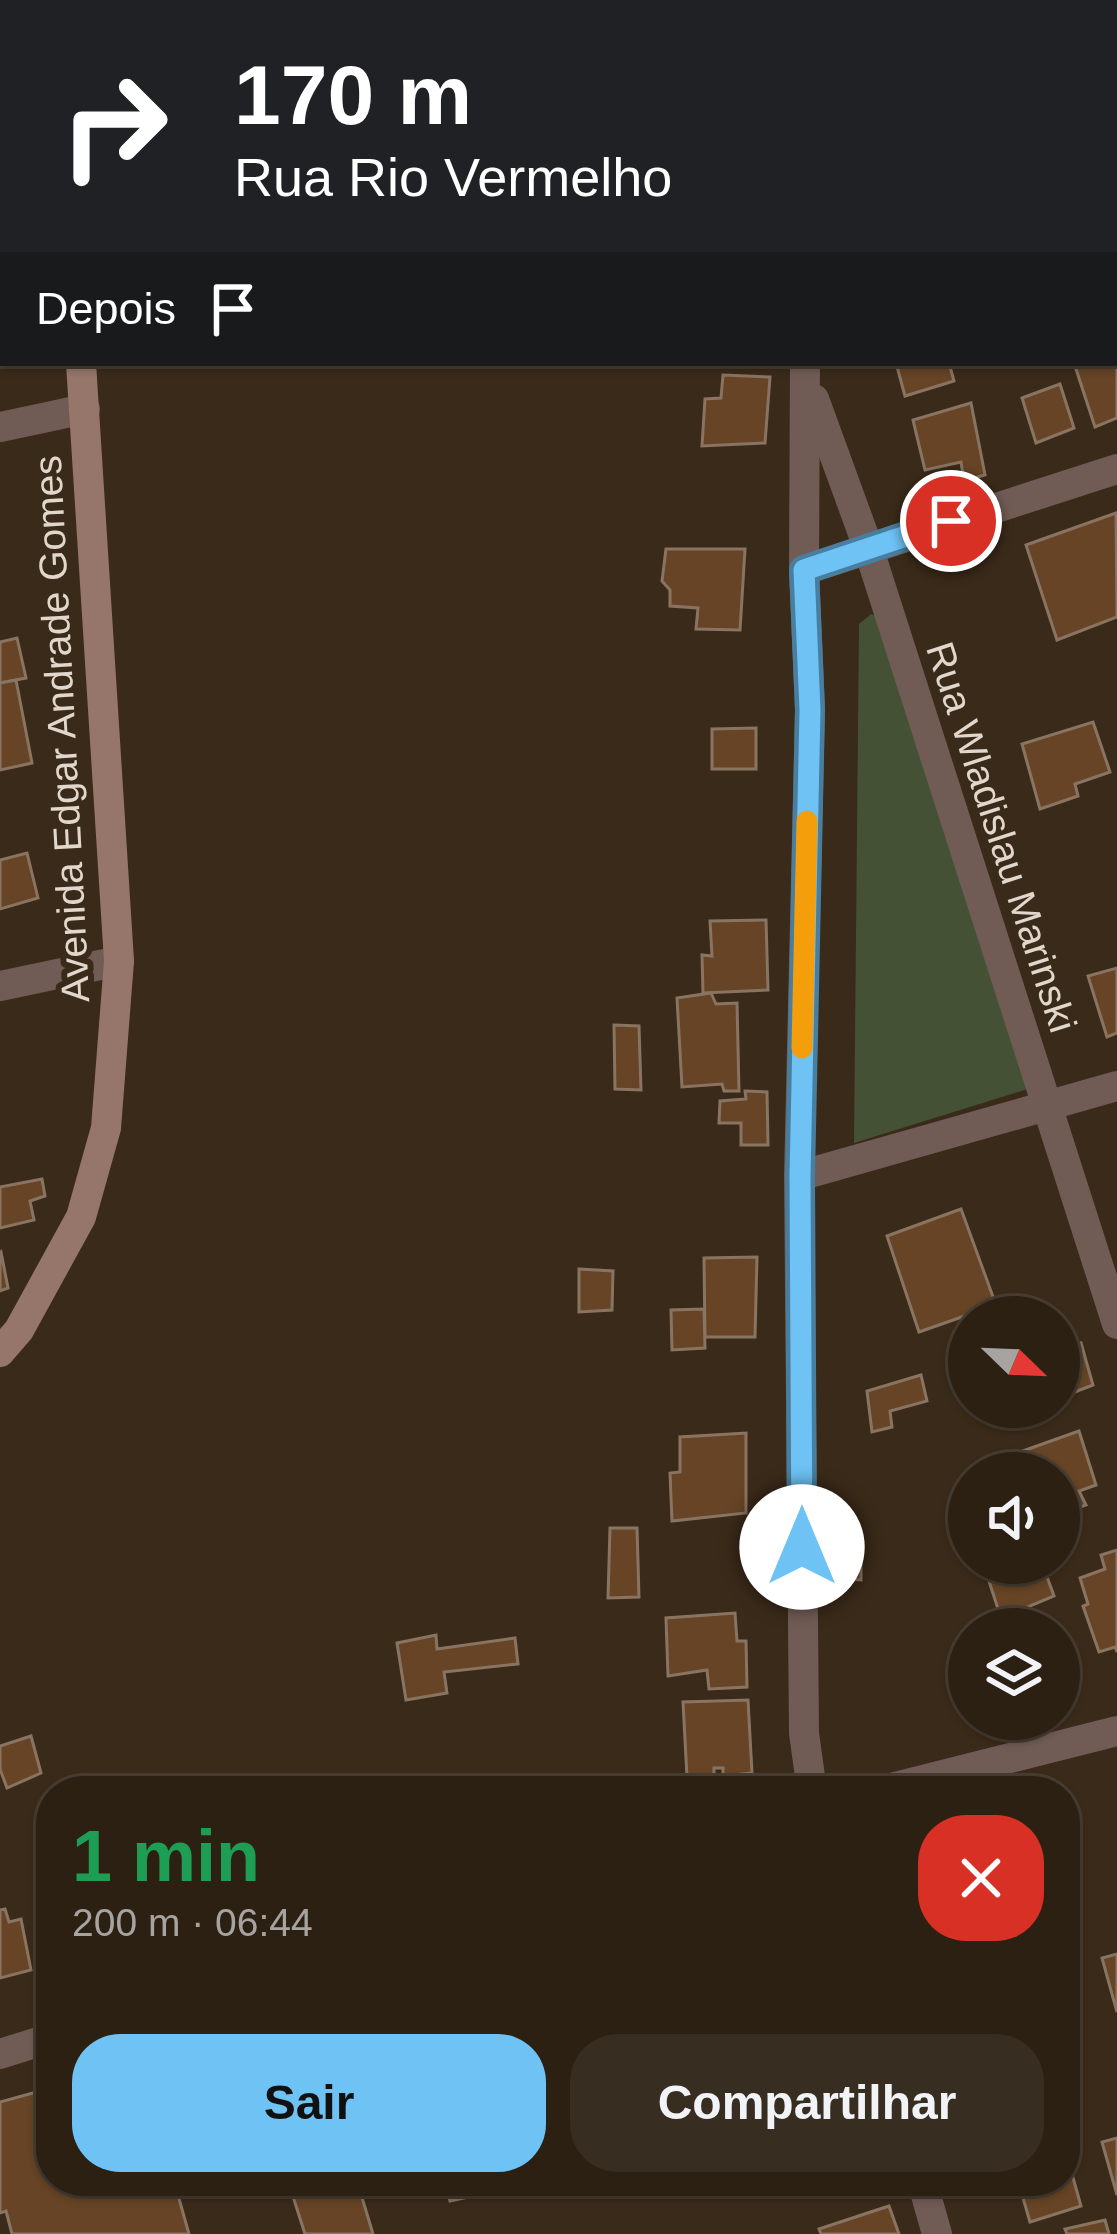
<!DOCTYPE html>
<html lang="pt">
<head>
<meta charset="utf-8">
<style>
	:root { --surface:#2c2013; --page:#382d21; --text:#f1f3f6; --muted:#a6a3a0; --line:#483e33; --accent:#6ec2f4 }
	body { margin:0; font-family:Helvetica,sans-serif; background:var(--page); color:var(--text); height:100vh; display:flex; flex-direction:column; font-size:45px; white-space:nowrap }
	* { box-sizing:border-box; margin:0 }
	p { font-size:39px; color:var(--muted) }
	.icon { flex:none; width:66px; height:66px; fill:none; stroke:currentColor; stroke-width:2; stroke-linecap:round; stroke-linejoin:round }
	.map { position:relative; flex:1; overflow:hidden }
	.details { position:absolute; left:36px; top:1776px; width:1044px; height:420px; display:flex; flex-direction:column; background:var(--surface); border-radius:48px; box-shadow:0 3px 9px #0004,0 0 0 3px var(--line) }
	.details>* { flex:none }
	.top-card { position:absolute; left:0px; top:0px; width:1119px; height:366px; box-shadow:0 3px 9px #0004,0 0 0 3px var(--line); background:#202124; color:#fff; overflow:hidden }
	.needle { width:78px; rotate:113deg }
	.buttons { position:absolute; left:948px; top:1296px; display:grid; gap:24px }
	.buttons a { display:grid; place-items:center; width:132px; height:132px; border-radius:50%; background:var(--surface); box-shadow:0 3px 9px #0004,0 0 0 3px var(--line); font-size:60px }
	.pin { position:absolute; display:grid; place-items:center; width:102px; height:102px; color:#fff; margin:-51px; border:6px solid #fff; border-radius:50%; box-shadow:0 3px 12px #0007 }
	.me { position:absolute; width:132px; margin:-66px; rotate:0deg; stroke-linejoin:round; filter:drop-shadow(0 0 9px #0008) }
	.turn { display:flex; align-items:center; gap:42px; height:252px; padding:0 36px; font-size:54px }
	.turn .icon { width:156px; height:156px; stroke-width:2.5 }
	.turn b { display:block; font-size:84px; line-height:102px }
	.then { display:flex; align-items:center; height:114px; padding:0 36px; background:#0003; gap:24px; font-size:45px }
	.round { display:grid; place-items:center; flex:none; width:126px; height:126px; border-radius:48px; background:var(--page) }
	.summary { display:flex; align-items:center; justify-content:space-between; height:204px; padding:0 36px }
	h1 { font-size:72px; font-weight:700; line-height:90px; color:#1e9e55 }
	.action { display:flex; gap:24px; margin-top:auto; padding:24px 36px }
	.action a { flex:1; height:138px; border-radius:48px; background:var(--accent); color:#111; font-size:48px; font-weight:700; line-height:138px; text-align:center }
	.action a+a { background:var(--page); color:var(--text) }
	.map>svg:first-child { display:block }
	.green { fill:#445135 }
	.building { fill:#664425; stroke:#897462; stroke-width:3 }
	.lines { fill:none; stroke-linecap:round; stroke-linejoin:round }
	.minor { stroke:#715c55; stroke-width:30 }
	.secondary { stroke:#96766a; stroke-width:30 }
	.route-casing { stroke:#487e9f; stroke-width:30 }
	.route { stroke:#6ec2f4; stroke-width:21 }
	.slow { stroke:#f59e0b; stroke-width:21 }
	.labels { text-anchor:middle; stroke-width:12; stroke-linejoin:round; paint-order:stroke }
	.street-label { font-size:39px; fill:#e1d7cc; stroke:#3a2a19 }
</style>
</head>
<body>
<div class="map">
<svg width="1117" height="2234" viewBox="0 0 1117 2234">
	<rect width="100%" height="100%" fill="#3a2a19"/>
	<!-- green -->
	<path class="green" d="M871,614L880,617L1028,1089L854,1143L859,624Z"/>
	<!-- building -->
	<g class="building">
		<path d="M0,153L3,155L0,207Z"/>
		<path d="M3,306V363H13L0,367Z"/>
		<path d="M1117,353V418L1095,427L1075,366L1116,363Z"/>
		<path d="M896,363H949L954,381L905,396Z"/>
		<path d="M723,375L770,377L765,443L702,446L705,399L721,398Z"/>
		<path d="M1060,384L1074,428L1036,443L1022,398Z"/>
		<path d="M971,403L985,475L964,481L961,462L925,470L913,420Z"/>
		<path d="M1116,513L1117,617L1057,640L1026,545Z"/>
		<path d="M666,549H745L740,630L696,629L698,608L670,606V590L662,581Z"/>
		<path d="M17,638L26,678L0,683V642Z"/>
		<path d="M16,680L32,763L0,770V683Z"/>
		<path d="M1093,722L1110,772L1075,784L1078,796L1040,809L1022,744Z"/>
		<path d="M756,728V769H712V729Z"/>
		<path d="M27,853L38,898L0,909V860Z"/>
		<path d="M766,920L768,990L703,993L702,955L712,956L710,921Z"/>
		<path d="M1117,968V1033L1107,1037L1088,976Z"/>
		<path d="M711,993L716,1004L737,1003L739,1091H724L722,1084L682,1087L677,998Z"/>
		<path d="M614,1025L639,1026L641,1090L615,1089Z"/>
		<path d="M745,1091L767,1092L768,1145H741V1123H719L720,1101L746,1099Z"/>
		<path d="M42,1179L45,1196L30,1201L34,1220L0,1228V1187Z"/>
		<path d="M961,1209L996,1305L919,1332L887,1236Z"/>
		<path d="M1,1252L8,1288L0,1291V1253Z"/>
		<path d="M757,1257L755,1337H705L704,1258Z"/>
		<path d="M579,1269L613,1271L612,1310L579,1312Z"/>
		<path d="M704,1309L705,1348L672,1350L671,1310Z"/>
		<path d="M1081,1343L1093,1385L1059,1398V1350Z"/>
		<path d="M921,1375L927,1401L890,1411L892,1427L872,1432L867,1391Z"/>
		<path d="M1079,1431L1096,1485L1079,1491L1086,1505L1059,1515V1473H1022L1017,1453Z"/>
		<path d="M746,1433V1513L672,1521L670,1473L680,1472V1437Z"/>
		<path d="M610,1528H637L639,1597L608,1598Z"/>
		<path d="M861,1544V1580L848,1579L847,1545Z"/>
		<path d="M1117,1550V1652L1115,1647L1099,1652L1083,1606L1088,1604L1080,1578L1105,1569L1101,1555Z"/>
		<path d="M999,1563H1042L1054,1596L1001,1618L985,1569Z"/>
		<path d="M735,1613L737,1641H746L747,1687L709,1689L707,1670L668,1676L666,1618Z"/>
		<path d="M436,1635L437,1649L515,1638L518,1664L444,1672L447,1693L406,1700L397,1643Z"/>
		<path d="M748,1700L752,1773L723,1776V1768H714V1777H687L683,1702Z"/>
		<path d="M31,1736L41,1773L7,1788L0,1769V1746Z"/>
		<path d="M5,1909L9,1922L21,1919L31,1970L0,1978V1910Z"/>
		<path d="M1117,1954V2012L1102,1958Z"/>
		<path d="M1065,2023L1078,2046L1065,2049Z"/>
		<path d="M51,2088V2181H174L189,2234H12L6,2211L0,2213V2102Z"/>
		<path d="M1117,2138V2195L1102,2142Z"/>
		<path d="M1065,2149L1081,2206L1030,2222L1021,2191L1014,2193L1011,2181H1065Z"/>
		<path d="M288,2181H357L373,2234H305Z"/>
		<path d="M445,2181H469L473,2196L450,2201Z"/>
		<path d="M469,2181H508L509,2183L473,2196Z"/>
		<path d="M889,2206L899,2234H821L819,2229Z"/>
		<path d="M1105,2220L1109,2234H1067L1065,2229Z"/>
	</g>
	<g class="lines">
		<!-- minor -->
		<g class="minor">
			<path d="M802,0V3"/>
			<path d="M805,363L804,570L810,709L799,1176L804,1733L812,1791"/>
			<path d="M814,399L868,547L1117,1324"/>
			<path d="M0,427L85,409"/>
			<path d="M804,570L1117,469"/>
			<path d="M0,986L119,961"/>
			<path d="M799,1176L1117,1086"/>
			<path d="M879,1791L1117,1731"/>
			<path d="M0,2054L51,2038"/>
			<path d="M922,2181L937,2234"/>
		</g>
		<!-- secondary -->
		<g class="secondary">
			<path d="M52,0V3"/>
			<path d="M0,1352L19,1330L81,1217L106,1128L119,961L81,363"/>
		</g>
	</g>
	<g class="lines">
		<!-- route casing -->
		<g class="route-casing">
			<path id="route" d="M802,1547L800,1176L810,710L804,570L951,521"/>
		</g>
		<!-- route -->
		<use href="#route" class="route"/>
		<!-- slow -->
		<path class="slow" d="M802,1048L807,821"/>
	</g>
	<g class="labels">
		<!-- street labels -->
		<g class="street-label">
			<text transform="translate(61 729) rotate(-93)" y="14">Avenida Edgar Andrade Gomes</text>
			<text transform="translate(1002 837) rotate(72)" y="14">Rua Wladislau Marinski</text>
		</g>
	</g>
</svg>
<div class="buttons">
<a><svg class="needle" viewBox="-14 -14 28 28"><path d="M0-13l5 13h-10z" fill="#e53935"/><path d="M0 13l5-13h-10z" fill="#a6a3a0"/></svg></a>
<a><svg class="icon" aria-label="sound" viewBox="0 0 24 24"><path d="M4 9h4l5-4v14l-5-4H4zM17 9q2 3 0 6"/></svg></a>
<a><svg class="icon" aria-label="layers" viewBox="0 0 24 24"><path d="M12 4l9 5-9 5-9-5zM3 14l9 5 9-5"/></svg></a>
</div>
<div class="pin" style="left:951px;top:521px;background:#d93025"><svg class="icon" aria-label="arrive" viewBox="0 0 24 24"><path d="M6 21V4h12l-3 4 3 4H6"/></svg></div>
<svg class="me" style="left:802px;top:1547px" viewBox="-20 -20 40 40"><circle r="19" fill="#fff"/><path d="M0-13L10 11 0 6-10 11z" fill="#6ec2f4"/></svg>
<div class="top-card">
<div class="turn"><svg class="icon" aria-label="right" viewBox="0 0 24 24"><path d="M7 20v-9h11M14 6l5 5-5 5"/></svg><div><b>170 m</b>Rua Rio Vermelho</div></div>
<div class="then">Depois<svg class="icon" aria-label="arrive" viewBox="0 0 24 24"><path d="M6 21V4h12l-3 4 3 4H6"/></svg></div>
</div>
<section class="details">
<div class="summary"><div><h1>1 min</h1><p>200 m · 06:44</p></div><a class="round" style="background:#d93025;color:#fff"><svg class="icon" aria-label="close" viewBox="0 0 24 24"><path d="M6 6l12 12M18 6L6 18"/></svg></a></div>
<div class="action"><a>Sair</a><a>Compartilhar</a></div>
</section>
</div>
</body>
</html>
